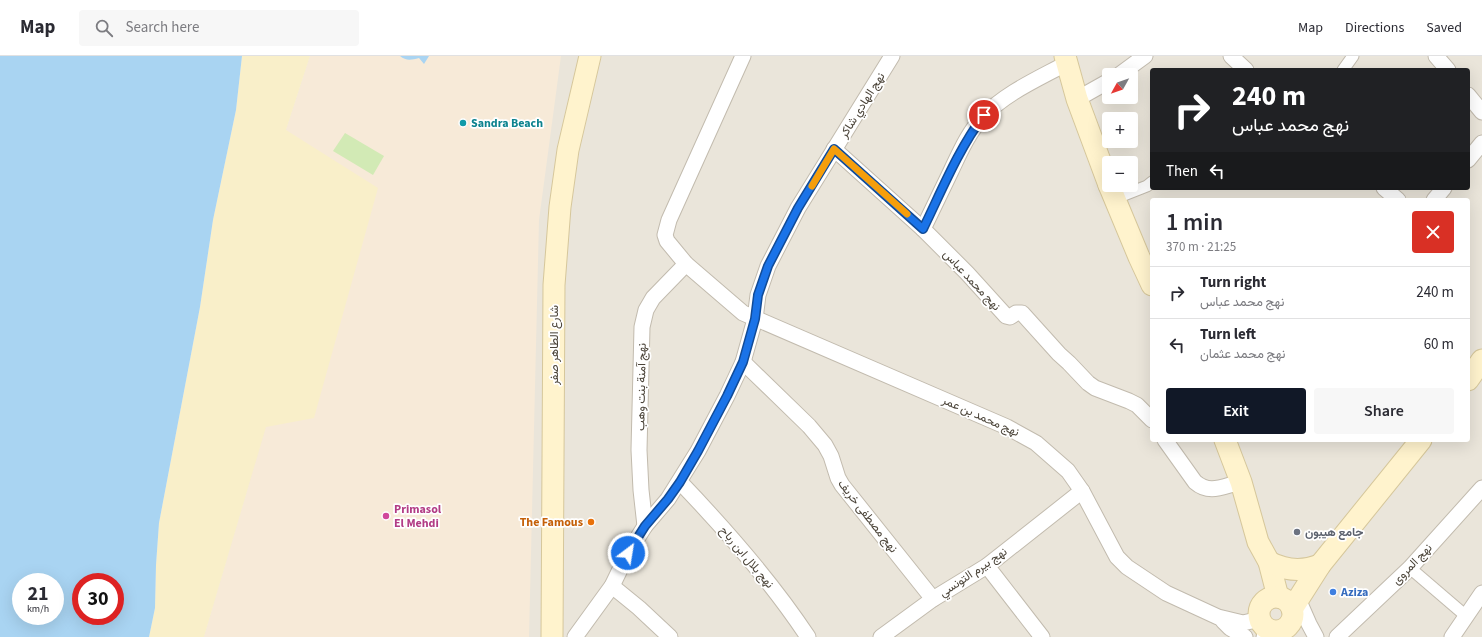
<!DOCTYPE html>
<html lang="en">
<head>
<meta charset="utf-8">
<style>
	:root { --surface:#fff; --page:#f7f7f7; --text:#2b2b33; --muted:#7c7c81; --line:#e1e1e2; --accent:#111827 }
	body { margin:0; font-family:"Source Sans 3",Vazirmatn,sans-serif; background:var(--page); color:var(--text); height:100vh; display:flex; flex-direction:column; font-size:15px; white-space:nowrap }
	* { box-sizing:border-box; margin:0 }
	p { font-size:13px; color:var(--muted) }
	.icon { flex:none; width:22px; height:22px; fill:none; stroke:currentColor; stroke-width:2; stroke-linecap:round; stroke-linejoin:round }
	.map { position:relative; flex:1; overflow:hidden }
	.panel { position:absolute; left:1150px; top:142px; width:320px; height:244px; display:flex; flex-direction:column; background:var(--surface); border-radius:4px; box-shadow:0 4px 16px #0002 }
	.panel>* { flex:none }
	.banner { position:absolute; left:1150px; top:12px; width:320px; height:122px; border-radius:4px; box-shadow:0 4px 16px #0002; background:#202124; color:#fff; overflow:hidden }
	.needle { width:26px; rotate:230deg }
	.fabs { position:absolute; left:1102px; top:12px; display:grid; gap:8px }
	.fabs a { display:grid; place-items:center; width:36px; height:36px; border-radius:4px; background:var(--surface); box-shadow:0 4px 16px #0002; font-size:20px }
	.speed { position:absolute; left:12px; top:517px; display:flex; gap:8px; font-size:20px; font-weight:700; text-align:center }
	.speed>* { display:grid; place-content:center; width:52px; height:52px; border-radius:50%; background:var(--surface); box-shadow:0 4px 16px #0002; line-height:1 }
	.speed small { font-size:10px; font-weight:400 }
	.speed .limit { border:6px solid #d22; background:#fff; color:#111 }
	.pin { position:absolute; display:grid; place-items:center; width:34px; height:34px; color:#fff; margin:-17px; border:2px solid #fff; border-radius:50%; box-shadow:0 1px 4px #0007 }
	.me { position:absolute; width:44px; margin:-22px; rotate:31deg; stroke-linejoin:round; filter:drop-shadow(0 0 3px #0008) }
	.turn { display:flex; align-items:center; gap:14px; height:84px; padding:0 16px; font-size:18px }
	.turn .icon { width:52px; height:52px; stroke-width:2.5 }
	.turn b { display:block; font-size:28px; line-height:34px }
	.then { display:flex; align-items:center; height:38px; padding:0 16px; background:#0003; gap:8px; font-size:15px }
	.round { display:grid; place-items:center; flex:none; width:42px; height:42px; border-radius:4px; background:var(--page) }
	.headline { display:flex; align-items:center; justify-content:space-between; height:68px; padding:0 16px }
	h1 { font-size:24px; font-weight:600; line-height:30px }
	.primary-button { display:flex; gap:8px; margin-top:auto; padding:8px 16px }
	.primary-button a { flex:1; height:46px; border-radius:4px; background:var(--accent); color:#fff; font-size:16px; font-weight:600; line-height:46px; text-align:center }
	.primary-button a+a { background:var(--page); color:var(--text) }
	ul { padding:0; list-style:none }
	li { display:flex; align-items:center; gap:12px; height:52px; padding:0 16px; border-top:1px solid var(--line) }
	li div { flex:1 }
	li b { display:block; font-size:15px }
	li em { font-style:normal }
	header { display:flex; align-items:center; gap:24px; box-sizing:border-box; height:56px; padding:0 20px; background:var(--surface); border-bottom:1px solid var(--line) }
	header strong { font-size:19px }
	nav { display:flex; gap:22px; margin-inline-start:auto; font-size:14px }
	.search { width:280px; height:36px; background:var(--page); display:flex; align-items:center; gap:10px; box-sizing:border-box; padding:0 14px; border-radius:4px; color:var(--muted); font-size:15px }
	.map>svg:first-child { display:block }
	.residential { fill:#eae5da; fill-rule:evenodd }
	.commercial { fill:#f7ead8 }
	.green { fill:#d2eab5 }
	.sand { fill:#f9efc9 }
	.water { fill:#a9d4f2; fill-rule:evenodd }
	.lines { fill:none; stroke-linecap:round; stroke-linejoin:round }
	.pedestrian-casing { stroke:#c2bbae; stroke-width:13 }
	.minor-casing { stroke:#c2bbae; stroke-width:17 }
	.secondary-casing { stroke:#d6c79b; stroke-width:23 }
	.pedestrian { stroke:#fff; stroke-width:11 }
	.minor { stroke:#fff; stroke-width:15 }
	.secondary { stroke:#fff3cd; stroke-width:21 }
	.route-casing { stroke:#114b97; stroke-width:10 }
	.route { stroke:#1a73e8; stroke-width:7 }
	.slow { stroke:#f59e0b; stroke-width:7 }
	.culture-dot { fill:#0f9aa8; stroke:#fff; stroke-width:1.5 }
	.hotel-dot { fill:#d1479c; stroke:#fff; stroke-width:1.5 }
	.food-dot { fill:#e8710a; stroke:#fff; stroke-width:1.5 }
	.worship-dot { fill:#6b7280; stroke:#fff; stroke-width:1.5 }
	.shop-dot { fill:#3f7fe0; stroke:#fff; stroke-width:1.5 }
	.labels { text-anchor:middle; stroke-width:3.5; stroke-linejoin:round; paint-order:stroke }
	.street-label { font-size:12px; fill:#4b4439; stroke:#fff }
	.culture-label { font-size:12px; font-weight:bold; fill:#0d838f; stroke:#fff; text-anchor:start }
	.hotel-label { font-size:12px; font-weight:bold; fill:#b23c85; stroke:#fff; text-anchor:start }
	.food-label { font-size:12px; font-weight:bold; fill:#c56008; stroke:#fff; text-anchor:end }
	.worship-label { font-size:12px; font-weight:bold; fill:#5b616d; stroke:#fff; text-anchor:start }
	.shop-label { font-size:12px; font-weight:bold; fill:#366cbe; stroke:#fff; text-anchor:start }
</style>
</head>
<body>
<header>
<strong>Map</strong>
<div class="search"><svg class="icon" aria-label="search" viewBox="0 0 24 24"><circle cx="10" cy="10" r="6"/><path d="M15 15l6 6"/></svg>Search here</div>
<nav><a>Map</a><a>Directions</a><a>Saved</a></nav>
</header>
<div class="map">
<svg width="1482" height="581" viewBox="0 0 1482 581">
	<rect width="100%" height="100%" fill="#f6f3ec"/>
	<!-- residential -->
	<path class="residential" d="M310,0H1482V581H204L266,370L286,74ZM1152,14H1468V132H1152ZM1109,19H1131V41H1109ZM1109,63H1131V85H1109ZM1109,107H1131V129H1109ZM1152,144H1468V384H1152Z"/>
	<!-- commercial -->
	<path class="commercial" d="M310,0H561L539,164L529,581H204L266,370L286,74Z"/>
	<!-- green -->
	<path class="green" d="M345,77L384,100L373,119L333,95Z"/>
	<!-- sand -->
	<path class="sand" d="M242,0H310L286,74L378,132L314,362L266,371L204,581H149L155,552L156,509L159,467L200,251L213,164L236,54Z"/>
	<!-- water -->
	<g class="water">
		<path d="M0,0H242L236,54L213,164L200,251L159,467L156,509L155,552L149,581H0ZM21,526H55V560H21ZM81,526H115V560H81Z"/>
		<path d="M400,0H429L424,8L419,2C411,4 406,5 400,0Z"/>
	</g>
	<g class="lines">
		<!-- pedestrian casing -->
		<g class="pedestrian-casing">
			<g id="pedestrian">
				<path d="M1343,14L1353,0"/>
				<path d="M1114,143L1147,130L1152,126"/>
				<path d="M1410,512L1466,560"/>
			</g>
		</g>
		<!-- minor casing -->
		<g class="minor-casing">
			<g id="minor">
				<path d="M743,0L669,164L665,179L667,185L686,208L743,257L1007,371L1036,387L1068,415L1082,435L1117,501L1127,511L1166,537L1218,561L1243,567L1260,563"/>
				<path d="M1231,0L1246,14"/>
				<path d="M1436,0L1448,14"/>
				<path d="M1119,19L1145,0"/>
				<path d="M1468,39L1482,56"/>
				<path d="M1077,43L1109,25"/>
				<path d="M834,93L923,173L967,217L1006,260L1010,261L1016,257H1022L1059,298L1069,307L1088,327L1095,332L1129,345L1137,349L1152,364"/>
				<path d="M1468,104L1482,87"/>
				<path d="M1384,132L1398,144"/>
				<path d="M1434,144L1444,132"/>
				<path d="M923,173C932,154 942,134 951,115C960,96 969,75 984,60C1005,37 1040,22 1067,7"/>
				<path d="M743,306L809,370L825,389L831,400L838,422L842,429L933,543"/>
				<path d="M1165,384L1195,426C1210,439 1223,430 1241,426"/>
				<path d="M680,426C726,474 771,525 808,581"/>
				<path d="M645,470L641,434L639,394L642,271L646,254L653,242L686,208"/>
				<path d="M987,510L1042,581"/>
				<path d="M612,530L639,552L670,581"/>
				<path d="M1298,543L1309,568L1316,581"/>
				<path d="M1223,565L1230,572L1245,581"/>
				<path d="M575,581L612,530L628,497L645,470L668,443L698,395L727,340L743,306L755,263L758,239L768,210L798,152L892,0"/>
				<path d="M881,581L933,543L987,510L1082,435"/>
				<path d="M1264,581L1271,574"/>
				<path d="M1337,581L1410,512L1482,432"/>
				<path d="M1452,581L1482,537"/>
			</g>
		</g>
		<!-- secondary casing -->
		<g class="secondary-casing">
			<g id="secondary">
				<path d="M1065,0L1077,43L1109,129"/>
				<path d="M1109,129L1139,201L1152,229"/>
				<path d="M1468,324L1482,304"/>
				<path d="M1225,384L1241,426L1258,486L1269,506L1278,541"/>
				<path d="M1269,506C1286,515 1302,516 1320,509"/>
				<circle cx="1276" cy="558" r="17"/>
				<path d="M1292,553L1320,509L1421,384"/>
				<path d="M552,581L554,229L560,151L568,94L590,0"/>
			</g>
		</g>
		<!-- pedestrian -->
		<use href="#pedestrian" class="pedestrian"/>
		<!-- minor -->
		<use href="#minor" class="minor"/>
		<!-- secondary -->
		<use href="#secondary" class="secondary"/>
	</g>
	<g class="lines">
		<!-- route casing -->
		<g class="route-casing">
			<path id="route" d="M628,497L645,470L668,443L680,426L698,395L727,340L743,306L755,263L758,239L768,210L798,152L834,93L923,173C942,134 958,94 984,59"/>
		</g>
		<!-- route -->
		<use href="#route" class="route"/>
		<!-- slow -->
		<path class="slow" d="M812,130L834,93L907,158"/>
	</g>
	<!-- markers -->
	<circle class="culture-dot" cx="463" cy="67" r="4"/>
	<circle class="hotel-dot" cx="386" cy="460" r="4"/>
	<circle class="food-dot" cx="591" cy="466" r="4"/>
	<circle class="worship-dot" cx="1297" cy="476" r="4"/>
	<circle class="shop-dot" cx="1333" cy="536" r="4"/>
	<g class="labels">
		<!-- street labels -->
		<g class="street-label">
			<text transform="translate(862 49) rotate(-58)" y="4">نهج الهادي شاكر</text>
			<text transform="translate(972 224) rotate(47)" y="4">نهج محمد عباس</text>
			<text transform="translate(554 289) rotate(-90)" y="4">شارع الطاهر صفر</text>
			<text transform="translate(641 331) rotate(-89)" y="4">نهج آمنة بنت وهب</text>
			<text transform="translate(981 360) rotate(24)" y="4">نهج محمد بن عمر</text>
			<text transform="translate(868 460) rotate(52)" y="4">نهج مصطفى خريف</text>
			<text transform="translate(747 501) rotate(50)" y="4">نهج بلال ابن رباح</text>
			<text transform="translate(1412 508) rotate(-46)" y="4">نهج المروى</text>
			<text transform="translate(973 516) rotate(-34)" y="4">نهج بيرم التونسي</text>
		</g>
		<!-- culture labels -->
		<g class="culture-label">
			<text x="471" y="71">Sandra Beach</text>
		</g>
		<!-- hotel labels -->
		<g class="hotel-label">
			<text x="394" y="457">Primasol<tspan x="394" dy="14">El Mehdi</tspan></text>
		</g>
		<!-- food labels -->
		<g class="food-label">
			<text x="583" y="470">The Famous</text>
		</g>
		<!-- worship labels -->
		<g class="worship-label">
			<text x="1305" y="480">جامع هيبون</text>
		</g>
		<!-- shop labels -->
		<g class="shop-label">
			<text x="1341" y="540">Aziza</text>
		</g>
	</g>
</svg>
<div class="fabs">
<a><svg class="needle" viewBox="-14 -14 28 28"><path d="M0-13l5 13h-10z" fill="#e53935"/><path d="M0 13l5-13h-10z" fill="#7c7c81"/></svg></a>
<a>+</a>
<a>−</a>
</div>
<div class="speed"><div>21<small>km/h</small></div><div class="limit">30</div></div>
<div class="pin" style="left:984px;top:59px;background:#d93025"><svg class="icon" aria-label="arrive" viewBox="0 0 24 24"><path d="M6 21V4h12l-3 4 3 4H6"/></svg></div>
<svg class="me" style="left:628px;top:497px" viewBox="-20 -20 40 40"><circle r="17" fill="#1a73e8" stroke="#fff" stroke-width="3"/><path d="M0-11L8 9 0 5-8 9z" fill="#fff"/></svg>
<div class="banner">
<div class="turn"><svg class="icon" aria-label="right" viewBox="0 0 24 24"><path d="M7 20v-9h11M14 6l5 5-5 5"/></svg><div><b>240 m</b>نهج محمد عباس</div></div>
<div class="then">Then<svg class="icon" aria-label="left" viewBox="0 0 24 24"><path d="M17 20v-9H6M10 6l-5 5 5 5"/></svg></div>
</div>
<section class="panel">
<div class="headline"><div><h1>1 min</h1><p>370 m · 21:25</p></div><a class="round" style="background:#d93025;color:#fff"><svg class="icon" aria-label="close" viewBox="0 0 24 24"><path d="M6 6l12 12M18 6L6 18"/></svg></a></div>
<ul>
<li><svg class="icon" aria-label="right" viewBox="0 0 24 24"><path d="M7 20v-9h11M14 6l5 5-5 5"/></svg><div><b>Turn right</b><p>نهج محمد عباس</p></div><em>240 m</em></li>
<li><svg class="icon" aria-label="left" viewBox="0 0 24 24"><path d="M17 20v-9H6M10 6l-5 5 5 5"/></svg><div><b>Turn left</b><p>نهج محمد عثمان</p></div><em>60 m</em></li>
</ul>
<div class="primary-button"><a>Exit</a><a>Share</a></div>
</section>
</div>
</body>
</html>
